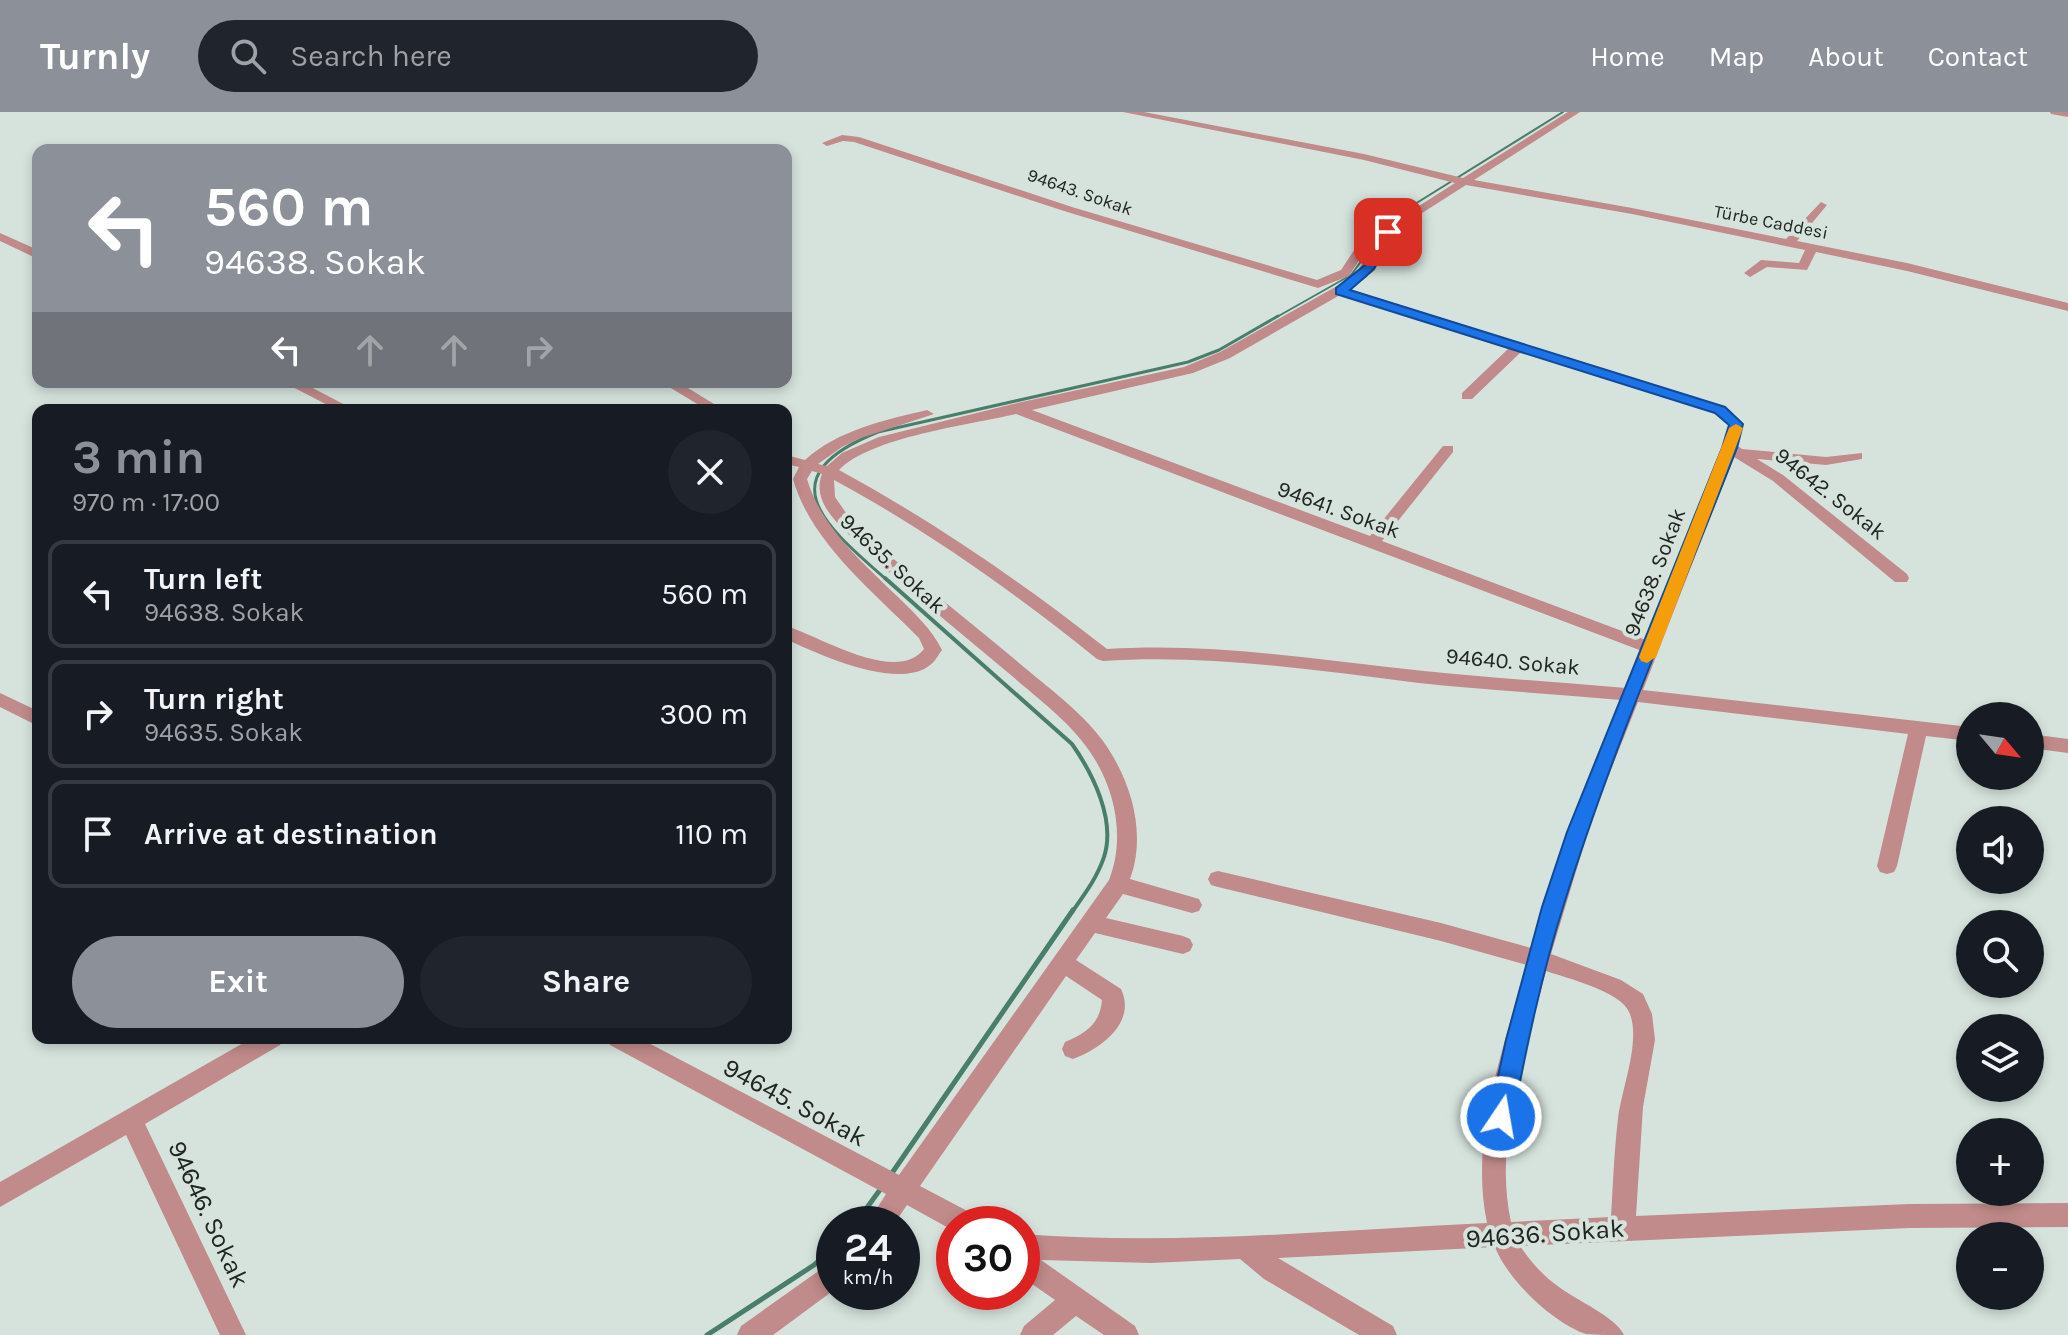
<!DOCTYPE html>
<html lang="en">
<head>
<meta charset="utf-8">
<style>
	:root { --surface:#171b24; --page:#20242c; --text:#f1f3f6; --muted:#9ea1a6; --line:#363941; --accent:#8c9099 }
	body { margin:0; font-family:Karla,sans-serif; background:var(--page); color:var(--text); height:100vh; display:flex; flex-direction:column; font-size:30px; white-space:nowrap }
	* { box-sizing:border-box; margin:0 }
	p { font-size:26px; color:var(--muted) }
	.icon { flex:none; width:44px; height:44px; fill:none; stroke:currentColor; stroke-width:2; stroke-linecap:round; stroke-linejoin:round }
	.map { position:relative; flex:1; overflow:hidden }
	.panel { position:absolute; left:32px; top:292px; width:760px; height:640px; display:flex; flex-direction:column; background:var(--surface); border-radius:16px; box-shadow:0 4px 12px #0003 }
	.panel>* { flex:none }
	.top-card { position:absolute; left:32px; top:32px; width:760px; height:244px; border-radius:16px; box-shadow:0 4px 12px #0003; background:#8c9099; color:#fff; overflow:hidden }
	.needle { width:52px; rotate:119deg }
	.buttons { position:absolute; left:1956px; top:590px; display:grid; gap:16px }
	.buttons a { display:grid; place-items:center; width:88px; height:88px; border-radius:50%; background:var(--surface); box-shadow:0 4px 12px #0003; font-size:40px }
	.speed { position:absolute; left:816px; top:1094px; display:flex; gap:16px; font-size:40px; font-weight:700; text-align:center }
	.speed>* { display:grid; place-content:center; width:104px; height:104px; border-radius:50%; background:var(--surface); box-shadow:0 4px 12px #0003; line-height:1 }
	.speed small { font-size:20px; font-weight:400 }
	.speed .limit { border:12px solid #d22; background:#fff; color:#111 }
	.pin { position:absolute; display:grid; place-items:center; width:68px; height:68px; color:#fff; margin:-34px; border-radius:16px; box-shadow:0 4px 12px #0006 }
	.me { position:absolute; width:88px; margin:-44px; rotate:12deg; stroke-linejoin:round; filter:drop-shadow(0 0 6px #0008) }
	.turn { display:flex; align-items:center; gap:28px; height:168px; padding:0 40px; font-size:36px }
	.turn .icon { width:104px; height:104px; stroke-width:2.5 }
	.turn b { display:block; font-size:56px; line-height:68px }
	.lanes { display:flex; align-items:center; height:76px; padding:0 40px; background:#0003; justify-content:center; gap:40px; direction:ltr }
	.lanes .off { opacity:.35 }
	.round { display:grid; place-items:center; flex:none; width:84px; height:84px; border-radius:42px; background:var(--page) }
	.headline { display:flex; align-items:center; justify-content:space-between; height:136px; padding:0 40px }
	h1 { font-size:48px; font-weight:700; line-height:60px; color:var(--accent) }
	.action { display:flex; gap:16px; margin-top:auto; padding:16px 40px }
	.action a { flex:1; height:92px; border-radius:48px; background:var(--accent); color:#fff; font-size:32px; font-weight:700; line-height:92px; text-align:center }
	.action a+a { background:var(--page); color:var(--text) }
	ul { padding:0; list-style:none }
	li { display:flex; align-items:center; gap:24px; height:108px; margin:0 16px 12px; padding:0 24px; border:4px solid var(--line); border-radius:16px }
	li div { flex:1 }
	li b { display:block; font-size:30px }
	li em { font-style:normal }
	header { display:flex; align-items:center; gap:48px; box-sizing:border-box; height:112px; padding:0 40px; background:var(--accent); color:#fff }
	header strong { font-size:38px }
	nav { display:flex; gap:44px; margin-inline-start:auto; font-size:28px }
	.search { width:560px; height:72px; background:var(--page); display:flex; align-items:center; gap:20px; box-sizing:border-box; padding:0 28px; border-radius:44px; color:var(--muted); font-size:30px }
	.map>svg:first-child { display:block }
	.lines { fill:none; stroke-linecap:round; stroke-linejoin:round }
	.stream-far3 { stroke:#497e6b; stroke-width:2 }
	.stream-far2 { stroke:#497e6b; stroke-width:3 }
	.stream-far1 { stroke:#497e6b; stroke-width:4 }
	.stream { stroke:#497e6b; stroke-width:5 }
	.minor { fill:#c08b8a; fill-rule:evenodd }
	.route { fill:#1a73e8; stroke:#114b97; stroke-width:2 }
	.slow { fill:#f59e0b }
	.labels { text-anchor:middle; stroke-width:8; stroke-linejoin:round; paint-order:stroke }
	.far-street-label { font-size:18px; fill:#212624; stroke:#d6e3dd }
	.street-label { font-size:22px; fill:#212624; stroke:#d6e3dd }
	.near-street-label { font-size:26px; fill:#212624; stroke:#d6e3dd }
</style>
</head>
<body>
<header>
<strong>Turnly</strong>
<div class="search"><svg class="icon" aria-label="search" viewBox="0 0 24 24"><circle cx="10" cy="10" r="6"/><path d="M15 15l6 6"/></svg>Search here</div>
<nav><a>Home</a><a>Map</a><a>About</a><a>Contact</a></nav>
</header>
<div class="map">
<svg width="2068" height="1223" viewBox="0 0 2068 1223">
	<rect width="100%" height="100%" fill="#d6e3dd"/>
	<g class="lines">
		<!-- stream-far3 -->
		<path class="stream-far3" d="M1275,206L1351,163L1394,105L1563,0"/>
		<!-- stream-far2 -->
		<path class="stream-far2" d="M887,468C824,413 766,365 878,320L1188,250L1219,238L1278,204"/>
		<!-- stream-far1 -->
		<path class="stream-far1" d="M885,466L1072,632C1093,662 1116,708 1104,745C1097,766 1084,783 1072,800"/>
		<!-- stream -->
		<g class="stream">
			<path d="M892,1061L1073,798"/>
			<path d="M855,1112L882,1075"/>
			<path d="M707,1223L814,1153L834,1135"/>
		</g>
		<!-- minor -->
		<g class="minor">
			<path d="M1123,0H1144L1364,42L1463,66L1568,0H1580L1474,68L1632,96L1786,127L1821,90L1827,93L1797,129L1907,151L2068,191V199L1907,159L1816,140L1807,158L1767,155L1750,165L1744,161L1761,148L1799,151L1805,138L1632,102L1466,73L1397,117L1367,165L1349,178L1725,295L1743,312L1738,334L1742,337L1826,345L1862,341V347L1826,353L1757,347L1783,363L1907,462L1909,466L1907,470H1895L1773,369L1734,345L1643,578L1970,615V629L1926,624L1897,754L1894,760L1887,762L1880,760L1877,754L1908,622L1638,590L1594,700L1551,842L1621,868L1643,882L1652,902L1655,928L1643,995L1636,1104L1909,1092L2068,1091V1115L1909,1116L1520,1134C1531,1150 1543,1164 1559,1175C1576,1188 1616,1205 1624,1223C1613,1223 1596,1223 1586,1222C1553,1211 1507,1167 1495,1135L1278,1146L1393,1214L1397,1223H1359L1264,1167L1240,1147L1151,1151L1041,1148L1135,1214L1139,1223H1104L1076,1204L1053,1223H1020L1024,1214L1055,1188L1022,1165V1122C1176,1134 1333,1118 1487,1111C1469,1026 1504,935 1527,853L1441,829L1218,775L1211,773L1208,767L1211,761L1218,759L1441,811L1531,836L1575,700L1621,588C1554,582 1486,578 1419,571C1314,558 1209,542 1103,549L1097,547C1015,481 927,418 834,368L835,385L851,408C904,459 963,504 1018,550C1047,575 1080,598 1103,629C1131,668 1147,721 1130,767L1199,787L1202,793L1199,799L1192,801L1123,782L1106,806L1183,824L1190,827L1193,833L1190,839L1183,842L1095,821L1076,848L1121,877C1137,911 1100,937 1073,947L1065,944L1062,937L1065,930C1086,921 1100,912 1102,888L1066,864L920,1074L975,1103L978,1112H954V1119L907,1093L894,1112H867L886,1082L610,933L607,926H639L899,1063L1109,768C1124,730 1117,686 1097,651C1077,615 1042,590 1012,564C954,515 894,468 841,415C827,400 814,383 822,362L812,359L807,367C821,415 863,451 898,485C915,502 931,516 942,538C938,543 935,550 930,553C899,579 817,542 786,527V514C820,524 896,573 924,537L919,526C874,480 811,431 793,367L799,355L786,352V343L805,348C838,318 885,308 927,298L934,302L861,326L842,335L818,352L827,354L842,341L879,325L1013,292L1184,255L1220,240L1353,165L1389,113L1455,71L1364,48ZM1340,183L1509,236L1462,281V287H1472L1521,240L1715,301L1729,313L1723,336L1646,528L1382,429L1453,340V334H1443L1370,424L1032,298L1193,261L1230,246ZM1016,302L1642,539L1626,576C1559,570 1491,566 1424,559C1318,548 1213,530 1107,537C1023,471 933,409 839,358C871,325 969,313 1016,302ZM1546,859C1567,866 1618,879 1628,898C1643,925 1621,978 1618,1007C1614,1040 1613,1073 1611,1105L1511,1110C1493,1027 1526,939 1546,859Z"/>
			<path d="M2050,0H2068V5L2051,2Z"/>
			<path d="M842,23L859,25L1072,95L1317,168L1341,158L1372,111L1395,96L1405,98L1380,115L1349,164L1318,176L1064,99L854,30L843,29L827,34L822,31Z"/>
			<path d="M0,121L38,138V147L0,129Z"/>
			<path d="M283,270H301L355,298H337Z"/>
			<path d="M661,270H678L724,298H707Z"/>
			<path d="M0,581L38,599V614L0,595Z"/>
			<path d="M2030,622L2068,627V641L2030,636Z"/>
			<path d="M252,926H283L280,933L145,1012L246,1223H220L126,1023L0,1095V1070Z"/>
			<path d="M834,1148V1178L773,1223H737L741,1214Z"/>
		</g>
	</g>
	<!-- route -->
	<path class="route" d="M1384,118L1394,120L1374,157L1350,178L1725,295L1743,312L1737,336C1678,487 1612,637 1564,792C1542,861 1527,933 1513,1005L1509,1012L1501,1016L1493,1012L1489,1005L1506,928L1542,795L1567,720L1722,336L1729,313L1715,301L1336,182V176L1365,153Z"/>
	<!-- slow -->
	<path class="slow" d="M1736,312L1743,316L1656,545L1647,551L1641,549L1639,545L1729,316Z"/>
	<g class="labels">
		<!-- far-street labels -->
		<g class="far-street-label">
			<text transform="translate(1080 80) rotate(19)" y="6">94643. Sokak</text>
			<text transform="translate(1771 110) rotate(11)" y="6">Türbe Caddesi</text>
		</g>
		<!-- street labels -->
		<g class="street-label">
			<text transform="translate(1831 381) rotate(38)" y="8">94642. Sokak</text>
			<text transform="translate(1339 397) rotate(20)" y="8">94641. Sokak</text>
			<text transform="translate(893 451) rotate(43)" y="8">94635. Sokak</text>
			<text transform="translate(1654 460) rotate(-69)" y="8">94638. Sokak</text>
			<text transform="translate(1513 549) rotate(5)" y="8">94640. Sokak</text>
		</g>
		<!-- near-street labels -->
		<g class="near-street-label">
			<text transform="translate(795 990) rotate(28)" y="9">94645. Sokak</text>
			<text transform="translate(209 1102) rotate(65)" y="9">94646. Sokak</text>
			<text transform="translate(1545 1121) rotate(-4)" y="9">94636. Sokak</text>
		</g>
	</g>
</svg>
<div class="buttons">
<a><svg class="needle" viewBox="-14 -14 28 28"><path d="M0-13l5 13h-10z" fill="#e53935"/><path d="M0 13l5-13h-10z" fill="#9ea1a6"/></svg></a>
<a><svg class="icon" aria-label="sound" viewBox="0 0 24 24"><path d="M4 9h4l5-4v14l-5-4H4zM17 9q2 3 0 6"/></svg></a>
<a><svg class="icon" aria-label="search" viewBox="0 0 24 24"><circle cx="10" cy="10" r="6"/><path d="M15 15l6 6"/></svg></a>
<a><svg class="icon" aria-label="layers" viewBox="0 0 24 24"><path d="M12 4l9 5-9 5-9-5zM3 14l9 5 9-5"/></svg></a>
<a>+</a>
<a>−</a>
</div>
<div class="speed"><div>24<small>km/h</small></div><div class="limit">30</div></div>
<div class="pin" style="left:1388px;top:120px;background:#d93025"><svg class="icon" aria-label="arrive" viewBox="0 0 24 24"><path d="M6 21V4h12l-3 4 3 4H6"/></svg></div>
<svg class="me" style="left:1501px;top:1005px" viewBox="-20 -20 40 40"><circle r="17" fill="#1a73e8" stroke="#fff" stroke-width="3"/><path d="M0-11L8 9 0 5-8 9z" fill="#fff"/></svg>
<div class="top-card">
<div class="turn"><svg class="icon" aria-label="left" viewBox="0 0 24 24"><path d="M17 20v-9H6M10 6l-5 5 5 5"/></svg><div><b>560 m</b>94638. Sokak</div></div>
<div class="lanes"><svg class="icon" aria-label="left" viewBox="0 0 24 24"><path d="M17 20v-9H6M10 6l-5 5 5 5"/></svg><svg class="icon off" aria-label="ahead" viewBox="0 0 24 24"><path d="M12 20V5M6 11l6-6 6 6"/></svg><svg class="icon off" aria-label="ahead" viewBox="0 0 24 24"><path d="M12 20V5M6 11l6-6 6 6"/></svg><svg class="icon off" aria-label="right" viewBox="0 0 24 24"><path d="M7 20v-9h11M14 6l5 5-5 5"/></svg></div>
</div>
<section class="panel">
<div class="headline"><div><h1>3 min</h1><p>970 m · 17:00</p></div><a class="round"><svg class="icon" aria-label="close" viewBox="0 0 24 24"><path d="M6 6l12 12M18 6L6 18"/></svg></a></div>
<ul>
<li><svg class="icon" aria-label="left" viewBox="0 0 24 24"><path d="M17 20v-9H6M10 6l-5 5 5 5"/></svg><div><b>Turn left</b><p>94638. Sokak</p></div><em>560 m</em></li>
<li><svg class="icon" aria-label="right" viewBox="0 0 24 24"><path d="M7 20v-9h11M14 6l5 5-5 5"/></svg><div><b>Turn right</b><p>94635. Sokak</p></div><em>300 m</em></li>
<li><svg class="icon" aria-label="arrive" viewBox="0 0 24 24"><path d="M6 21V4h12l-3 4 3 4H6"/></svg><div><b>Arrive at destination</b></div><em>110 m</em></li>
</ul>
<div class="action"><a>Exit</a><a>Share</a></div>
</section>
</div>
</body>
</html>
